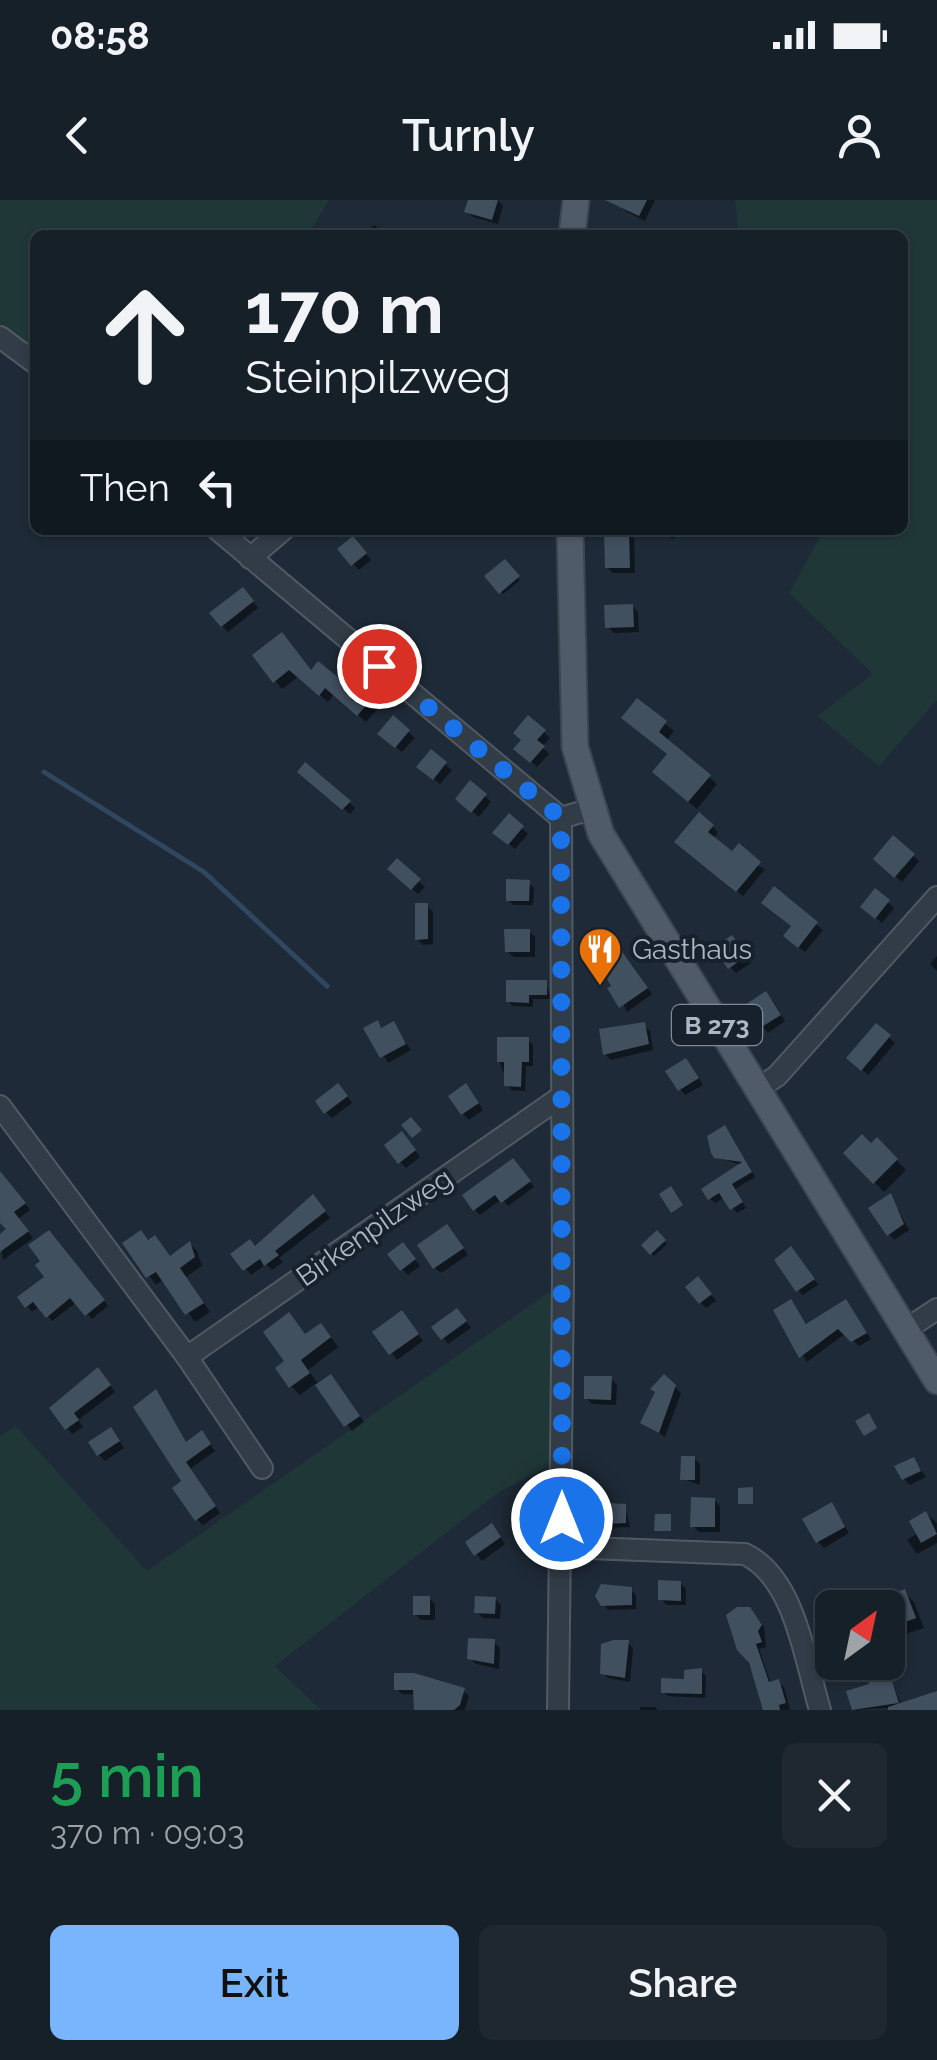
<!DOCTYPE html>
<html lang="en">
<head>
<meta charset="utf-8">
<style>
	:root { --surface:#162029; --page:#1f2831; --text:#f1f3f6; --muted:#9ea3a8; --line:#353e46; --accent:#78b5fc }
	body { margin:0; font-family:Raleway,sans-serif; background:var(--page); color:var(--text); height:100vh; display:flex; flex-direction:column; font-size:38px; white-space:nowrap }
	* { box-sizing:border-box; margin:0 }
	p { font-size:32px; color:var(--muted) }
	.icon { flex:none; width:55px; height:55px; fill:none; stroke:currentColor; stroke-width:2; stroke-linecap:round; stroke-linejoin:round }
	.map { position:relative; height:1510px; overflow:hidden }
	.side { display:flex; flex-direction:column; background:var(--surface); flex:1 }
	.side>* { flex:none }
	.hud { position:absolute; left:30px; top:30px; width:878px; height:305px; border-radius:15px; box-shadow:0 2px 8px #0004,0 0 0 2px var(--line); background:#162029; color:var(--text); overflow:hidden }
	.needle { width:65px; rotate:33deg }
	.buttons { position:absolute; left:815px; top:1390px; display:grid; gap:20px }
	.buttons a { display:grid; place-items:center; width:90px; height:90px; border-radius:15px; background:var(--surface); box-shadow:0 2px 8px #0004,0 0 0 2px var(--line); font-size:50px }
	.pin { position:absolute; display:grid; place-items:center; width:85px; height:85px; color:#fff; margin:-42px; border:5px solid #fff; border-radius:50%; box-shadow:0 2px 10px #0007 }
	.me { position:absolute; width:110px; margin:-55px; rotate:0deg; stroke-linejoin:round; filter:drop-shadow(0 0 8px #0008) }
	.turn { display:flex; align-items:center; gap:35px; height:210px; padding:0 50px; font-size:45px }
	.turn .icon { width:130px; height:130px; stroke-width:2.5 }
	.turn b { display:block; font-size:70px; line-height:85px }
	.then { display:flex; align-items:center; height:95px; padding:0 50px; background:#0003; gap:20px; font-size:38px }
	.round { display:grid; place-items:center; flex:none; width:105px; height:105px; border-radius:15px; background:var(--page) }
	.overview { display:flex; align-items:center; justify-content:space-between; height:170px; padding:0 50px }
	h1 { font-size:60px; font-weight:600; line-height:75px; color:#1e9e55 }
	.button { display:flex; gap:20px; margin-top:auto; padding:20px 50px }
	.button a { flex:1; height:115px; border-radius:15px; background:var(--accent); color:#111; font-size:40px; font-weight:600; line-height:115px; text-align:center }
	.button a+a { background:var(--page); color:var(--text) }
	.status { display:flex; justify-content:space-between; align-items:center; height:70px; padding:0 50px; background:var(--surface); direction:ltr }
	.status svg { height:28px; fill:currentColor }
	header { display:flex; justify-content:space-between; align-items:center; height:130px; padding:0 50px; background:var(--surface); font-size:45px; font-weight:600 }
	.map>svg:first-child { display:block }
	.green { fill:#203738 }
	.shadow { fill:#0007 }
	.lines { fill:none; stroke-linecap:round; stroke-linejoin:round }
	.stream { stroke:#30475f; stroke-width:5 }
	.building { fill:#41505f }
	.minor-casing { stroke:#4f5a65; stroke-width:24 }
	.major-casing { stroke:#3b4551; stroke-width:29 }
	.minor { stroke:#323c47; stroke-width:20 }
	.major { stroke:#4f5b68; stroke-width:25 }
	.route { stroke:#1a73e8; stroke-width:18; stroke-dasharray:0 32.4 }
	.labels { text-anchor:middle; stroke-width:8; stroke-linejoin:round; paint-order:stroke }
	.shield { fill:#17212b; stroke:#7f8a96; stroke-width:2.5 }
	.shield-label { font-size:25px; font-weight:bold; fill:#abb7c4 }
	.poi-label { font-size:28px; fill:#abb7c4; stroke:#17212b; text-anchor:start }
	.street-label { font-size:28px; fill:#abb7c4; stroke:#17212b }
</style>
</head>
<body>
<div class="status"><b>08:58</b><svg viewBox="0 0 49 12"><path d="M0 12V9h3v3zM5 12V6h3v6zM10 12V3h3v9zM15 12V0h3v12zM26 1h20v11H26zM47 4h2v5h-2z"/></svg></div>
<header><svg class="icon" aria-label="back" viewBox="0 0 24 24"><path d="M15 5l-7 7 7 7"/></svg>Turnly<svg class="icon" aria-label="person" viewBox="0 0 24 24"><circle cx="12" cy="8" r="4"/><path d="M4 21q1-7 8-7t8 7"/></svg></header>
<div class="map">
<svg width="937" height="1510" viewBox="0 0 937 1510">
	<rect width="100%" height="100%" fill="#1e2a37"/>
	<!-- green -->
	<g class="green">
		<path d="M0,0H329L308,35H35V172L0,143Z"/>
		<path d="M735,0H937V500L879,566L817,516L873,474L789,393L824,330H902V35H739Z"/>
		<path d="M558,1086L556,1262L496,1294L275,1466L321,1510H0V1236L16,1226L147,1371Z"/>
	</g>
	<!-- shadow -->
	<g class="shadow">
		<path d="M470,0H498L503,6L498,24L473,17L467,11Z"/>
		<path d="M624,0H655L645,21L627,12L621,6Z"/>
		<path d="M374,25L384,35H363Z"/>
		<path d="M606,330H629L634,335L635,373H613L607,367Z"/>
		<path d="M650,330H676L677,331L674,339Z"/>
		<path d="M359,345L371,360L359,370L340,349Z"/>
		<path d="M505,362L520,380L503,394L487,377Z"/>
		<path d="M249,396L258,408L228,432L222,426Z"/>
		<path d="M632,406L638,412L639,432L614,433L608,427Z"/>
		<path d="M255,456L312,473L379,507L366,522L334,494L328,502L298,477L282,489Z"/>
		<path d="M637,501L674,531L666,541L717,584L697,609L663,580L669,555Z"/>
		<path d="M529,518L550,538L542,547L549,554L537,567L517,549L524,540Z"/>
		<path d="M393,519L415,538L402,552L387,540Z"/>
		<path d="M431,552L452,570L440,584L426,573Z"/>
		<path d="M306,577L349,602L355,608L350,614Z"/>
		<path d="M485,596L491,602L479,617L464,604Z"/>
		<path d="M509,616L528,634L515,649L502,638Z"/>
		<path d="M713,627L718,632L713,639L733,654L765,669L743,696L684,648Z"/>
		<path d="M894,639L919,661L902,682L876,659Z"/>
		<path d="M397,662L425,687L418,694L391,669Z"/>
		<path d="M529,683L534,688L533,705H513L508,700Z"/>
		<path d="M774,690L823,730L805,752L792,742L793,727Z"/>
		<path d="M875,691L894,708L882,723L869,712Z"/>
		<path d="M427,706L433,712V744L423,745L417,739Z"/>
		<path d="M529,731L535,737V757H513L507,751Z"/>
		<path d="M615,744L652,794L627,812L615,787Z"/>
		<path d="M738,744L751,763L736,773L730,767Z"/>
		<path d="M937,756V771L930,764Z"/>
		<path d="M546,783L551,799H533V807L513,806L508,801Z"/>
		<path d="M772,800L785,821L768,833L749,806Z"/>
		<path d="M377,824L383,829L393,824L411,850L388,863L367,829Z"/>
		<path d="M644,825L650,831L653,850L611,860L605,854Z"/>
		<path d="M876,826L895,843L868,875L850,858Z"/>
		<path d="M528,840L533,845V866H526L525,891L511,890L499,861Z"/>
		<path d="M692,867L703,885L685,895L680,889Z"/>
		<path d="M344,892L352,903L332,918L326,912Z"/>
		<path d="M472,892L483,910L469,920L463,914Z"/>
		<path d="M730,933L755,977L735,989L746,1008L737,1013L725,997L715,1003L710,998L742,965L716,957Z"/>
		<path d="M407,940L420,957L406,968L400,962Z"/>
		<path d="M877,941L906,970L884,992L846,953Z"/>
		<path d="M518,966L534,987L508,1006L502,999L480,1015L475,1010Z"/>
		<path d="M0,972L30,1010L18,1019L33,1038L3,1060L0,1037L10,1030L0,1017Z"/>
		<path d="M891,996L909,1030L894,1040L889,1034Z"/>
		<path d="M319,1003L330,1018L279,1058L283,1062L272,1070L266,1064L251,1075L234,1054L256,1049Z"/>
		<path d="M453,1033L468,1055L441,1073L435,1068Z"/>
		<path d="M657,1034L667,1044L654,1056L644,1046Z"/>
		<path d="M54,1038L108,1106L92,1119L77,1102L52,1121L40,1106L32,1112L20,1098L48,1078Z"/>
		<path d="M155,1038L171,1058L190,1044L197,1051L202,1066L186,1077L210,1112L195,1122L164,1079L156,1085L125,1044Z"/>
		<path d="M408,1051L420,1066L408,1075L402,1069Z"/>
		<path d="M796,1054L818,1085L803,1095L798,1090Z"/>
		<path d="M704,1085L716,1101L706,1108L700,1102Z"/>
		<path d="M846,1102L871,1139L859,1146L846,1133L807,1162L777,1111L796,1108L808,1126Z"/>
		<path d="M463,1117L471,1128L448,1144L443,1138Z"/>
		<path d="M408,1119L423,1141L397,1160L376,1132Z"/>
		<path d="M329,1135L338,1147L308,1170L319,1185L337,1183L364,1222L352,1231L316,1183L300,1195L291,1186L288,1161L306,1136Z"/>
		<path d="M103,1176L115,1192L78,1220L83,1227L72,1234L52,1209Z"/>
		<path d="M664,1177L681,1193L665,1237L643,1223Z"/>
		<path d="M611,1179L617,1185L616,1205L592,1204L586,1198Z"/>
		<path d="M156,1192L187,1244L208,1240L215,1251L190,1269L220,1313L203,1325L197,1319Z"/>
		<path d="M116,1236L124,1248L105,1261L99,1255Z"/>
		<path d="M694,1258L700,1264V1285L683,1279Z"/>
		<path d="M914,1260L926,1277L910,1285L904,1279Z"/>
		<path d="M714,1300L720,1306V1332H699L693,1326Z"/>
		<path d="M831,1306L849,1333L824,1348L818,1342Z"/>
		<path d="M625,1307L630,1327L595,1328L590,1324Z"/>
		<path d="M926,1314L937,1323V1343L917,1354L907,1340L918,1333Z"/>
		<path d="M497,1332L505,1344L482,1361L468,1343Z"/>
		<path d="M680,1383L686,1389V1405H667L661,1399Z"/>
		<path d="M630,1389L636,1395V1409L608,1410L603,1404Z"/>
		<path d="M904,1392L914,1402L924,1428L888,1440V1408H852Z"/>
		<path d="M429,1398L435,1404V1420H421L415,1414Z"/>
		<path d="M495,1399L501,1405L500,1419L483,1418L477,1412Z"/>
		<path d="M729,1416H755L764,1427L766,1447L759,1449L771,1484L778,1482L784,1487L790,1510H767Z"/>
		<path d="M494,1442L500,1448L499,1469L476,1464L470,1458Z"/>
		<path d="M628,1443L633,1448L630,1482L608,1478L603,1473Z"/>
		<path d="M885,1462L902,1507L855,1510L849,1492L873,1486L867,1467Z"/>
		<path d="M701,1471L706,1476L705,1498L668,1496L663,1492Z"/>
		<path d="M397,1489L463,1491L469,1496L465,1510H417V1495L402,1494Z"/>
		<path d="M640,1507H655L658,1510H640Z"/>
	</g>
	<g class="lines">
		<!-- stream -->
		<path class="stream" d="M44,572L204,672L327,786"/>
	</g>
	<!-- building -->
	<g class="building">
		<path d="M468,0H498L492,20L464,12Z"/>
		<path d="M605,0H647L639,16Z"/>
		<path d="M604,330H629L630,368H605Z"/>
		<path d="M353,336L367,353L351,366L337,349Z"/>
		<path d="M505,359L520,376L499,394L484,376Z"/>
		<path d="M243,387L254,401L221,427L209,413Z"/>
		<path d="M633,404L634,427L605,428L604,405Z"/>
		<path d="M282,432L311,470L318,461L351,488L356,482L373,497L357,516L325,488L319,496L289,470L273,483L252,455Z"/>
		<path d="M637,498L667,521L659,532L711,575L688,602L652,572L667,554L621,518Z"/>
		<path d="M393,515L410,530L395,548L377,534Z"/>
		<path d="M528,515L546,530L537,540L545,546L530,563L513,549L521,540L513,533Z"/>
		<path d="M431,549L447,562L433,580L416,567Z"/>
		<path d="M305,562L351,601L342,610L297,572Z"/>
		<path d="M470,580L487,594L471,613L455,599Z"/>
		<path d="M699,612L714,625L708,632L732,651L739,643L761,662L736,692L674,642Z"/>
		<path d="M509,613L524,626L508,645L492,633Z"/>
		<path d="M893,635L915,654L894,678L873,659Z"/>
		<path d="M397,658L421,679L411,690L387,669Z"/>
		<path d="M506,679L530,680L529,701H506Z"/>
		<path d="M774,686L818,722L798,748L783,736L791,726L761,703Z"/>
		<path d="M875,688L890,700L875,719L860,707Z"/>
		<path d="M415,703H428V739L415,740Z"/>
		<path d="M504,729H530V752H505Z"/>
		<path d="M610,735L648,788L619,808L607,788L611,786L598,764L604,761L594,745Z"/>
		<path d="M732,735L747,756L728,769L714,748Z"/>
		<path d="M506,780H547V795H529V803L506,802Z"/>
		<path d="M766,791L781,815L760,828L745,805Z"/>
		<path d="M378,820L381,828L394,821L406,844L380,858L363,828Z"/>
		<path d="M645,822L649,844L603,855L599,829Z"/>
		<path d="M876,823L891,835L861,871L846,858Z"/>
		<path d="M497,837H529V862H522L521,887L504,886V862H497Z"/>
		<path d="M686,858L699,878L678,891L665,871Z"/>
		<path d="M338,883L348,896L324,914L315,901Z"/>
		<path d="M466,883L479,903L461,915L448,896Z"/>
		<path d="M411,917L422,930L412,938L401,925Z"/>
		<path d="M725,925L752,972L732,984L743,1002L730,1010L719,993L708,1000L701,989L742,962L714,958L711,953L707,936Z"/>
		<path d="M402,931L416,950L398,964L384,945Z"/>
		<path d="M862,934L871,943L877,937L898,959L873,984L843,953Z"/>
		<path d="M513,958L531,981L501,1003L495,995L473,1011L462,995Z"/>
		<path d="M0,971L26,1003L14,1012L29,1031L0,1052V1034L6,1029L0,1023Z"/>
		<path d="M671,986L683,1005L671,1013L659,994Z"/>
		<path d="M891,993L904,1024L887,1036L868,1008Z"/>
		<path d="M313,994L326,1011L275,1051L279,1055L264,1066L260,1059L243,1071L230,1054L250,1039L255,1046Z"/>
		<path d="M447,1024L464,1048L433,1069L417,1045Z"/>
		<path d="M49,1030L105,1100L85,1116L70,1098L46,1118L33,1102L25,1108L17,1097L44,1077L35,1065L40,1061L28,1045Z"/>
		<path d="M141,1030L148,1040L155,1035L170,1056L190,1041L195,1057L180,1068L204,1103L185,1115L156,1072L146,1078L122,1043Z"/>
		<path d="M657,1030L666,1040L650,1055L641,1045Z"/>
		<path d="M403,1042L416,1059L400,1071L387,1054Z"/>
		<path d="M791,1046L815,1079L796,1092L774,1060Z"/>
		<path d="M698,1076L712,1094L699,1104L685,1087Z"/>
		<path d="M791,1099L806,1124L846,1099L867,1133L851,1142L838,1129L799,1158L773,1110Z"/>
		<path d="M457,1108L467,1121L441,1140L431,1127Z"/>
		<path d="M402,1110L419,1134L389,1155L372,1132Z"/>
		<path d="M289,1112L305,1134L321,1123L331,1137L301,1160L310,1173L289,1188L275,1168L284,1161L263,1132Z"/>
		<path d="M98,1167L111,1185L74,1213L79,1220L65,1230L49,1208Z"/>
		<path d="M331,1174L360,1216L344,1227L315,1185Z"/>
		<path d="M664,1174L676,1185L659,1233L640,1223L655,1192L650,1189Z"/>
		<path d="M584,1176H612L611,1200L584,1199Z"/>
		<path d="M156,1189L186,1242L202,1230L211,1244L186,1262L216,1306L195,1321L172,1288L181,1281L133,1207Z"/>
		<path d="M869,1213L877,1228L864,1236L855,1221Z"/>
		<path d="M111,1227L120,1241L97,1256L88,1242Z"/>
		<path d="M681,1256H695V1280H680Z"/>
		<path d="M914,1257L921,1271L902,1280L894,1266Z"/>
		<path d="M753,1287V1304H738V1288Z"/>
		<path d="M691,1297L715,1298V1327H690Z"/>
		<path d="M588,1302L626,1304V1323L588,1325Z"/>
		<path d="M832,1302L845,1327L816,1343L802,1319Z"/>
		<path d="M926,1311L937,1334L921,1343L909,1321Z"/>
		<path d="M655,1314H671V1331H654Z"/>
		<path d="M492,1323L501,1337L474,1356L465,1342Z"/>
		<path d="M658,1380L681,1381V1401L658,1400Z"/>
		<path d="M601,1384L632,1387V1405L601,1406L595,1396Z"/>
		<path d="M905,1389L916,1418L888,1428V1408H852Z"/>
		<rect x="413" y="1396" width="17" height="19"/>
		<path d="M475,1396L496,1397L495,1414L474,1413Z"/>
		<path d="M737,1407H750L762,1425L758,1431L762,1442L756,1444L769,1482L779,1479L786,1503L779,1505L780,1510H763L749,1463L737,1450L726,1415Z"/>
		<path d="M468,1438L495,1439L494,1464L467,1459Z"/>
		<path d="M613,1440H629L625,1478L600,1474L601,1444Z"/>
		<path d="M886,1462L899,1503L852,1510L846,1491L869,1484L863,1465Z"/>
		<path d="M702,1468V1494L661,1493V1478L684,1479V1470Z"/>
		<path d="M394,1473H414L465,1488L460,1505L454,1510H414L413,1490H394Z"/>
		<path d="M937,1491V1510H888V1507Z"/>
	</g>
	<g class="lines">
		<!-- minor casing -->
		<g class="minor-casing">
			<g id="minor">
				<path d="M0,137L35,163"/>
				<path d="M218,330L561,618"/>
				<path d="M250,358L283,330"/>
				<path d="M757,889L777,876L937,697"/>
				<path d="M0,906L187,1157L562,896"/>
				<path d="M905,1130L937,1109"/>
				<path d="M187,1157L262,1268"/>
				<path d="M562,1347L745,1354C795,1378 805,1460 820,1510"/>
				<path d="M558,1510L563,1080L561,618L591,609"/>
			</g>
		</g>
		<!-- major casing -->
		<g class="major-casing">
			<g id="major">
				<path d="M572,35L576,0"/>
				<path d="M570,330L575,547L601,634L937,1181"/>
			</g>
		</g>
		<!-- minor -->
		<use href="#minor" class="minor"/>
		<!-- major -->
		<use href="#major" class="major"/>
	</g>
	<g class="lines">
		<!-- route -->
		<path class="route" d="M379,466L561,618L562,1319"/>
	</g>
	<!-- icons -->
	<defs>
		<g id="restaurant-pin" transform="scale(2.25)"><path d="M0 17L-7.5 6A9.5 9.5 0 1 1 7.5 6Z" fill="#e8710a" stroke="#17212b"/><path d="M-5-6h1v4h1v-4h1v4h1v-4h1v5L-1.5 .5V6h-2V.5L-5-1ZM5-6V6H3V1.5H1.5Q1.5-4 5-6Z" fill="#fff"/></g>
	</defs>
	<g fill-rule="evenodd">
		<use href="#restaurant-pin" x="600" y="749"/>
	</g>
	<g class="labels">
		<!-- shield labels -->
		<rect class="shield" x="672" y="805" width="90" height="40" rx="8"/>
		<g class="shield-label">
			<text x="717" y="834">B 273</text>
		</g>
		<!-- poi labels -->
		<g class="poi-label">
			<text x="632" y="759">Gasthaus</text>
		</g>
		<!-- street labels -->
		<g class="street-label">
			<text transform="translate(374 1027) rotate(-35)" y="10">Birkenpilzweg</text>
		</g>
	</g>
</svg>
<div class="buttons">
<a><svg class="needle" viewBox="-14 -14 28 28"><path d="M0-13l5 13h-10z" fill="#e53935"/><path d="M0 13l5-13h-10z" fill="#9ea3a8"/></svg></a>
</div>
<div class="pin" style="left:379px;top:466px;background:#d93025"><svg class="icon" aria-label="arrive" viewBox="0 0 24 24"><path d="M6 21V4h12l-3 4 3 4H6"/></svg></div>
<svg class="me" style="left:562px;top:1319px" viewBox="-20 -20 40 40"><circle r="17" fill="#1a73e8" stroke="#fff" stroke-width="3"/><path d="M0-11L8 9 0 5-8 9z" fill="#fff"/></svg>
<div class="hud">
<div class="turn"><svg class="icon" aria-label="ahead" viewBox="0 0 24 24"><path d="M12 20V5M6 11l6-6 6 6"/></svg><div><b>170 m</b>Steinpilzweg</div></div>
<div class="then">Then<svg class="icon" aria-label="left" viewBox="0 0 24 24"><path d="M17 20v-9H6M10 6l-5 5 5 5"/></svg></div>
</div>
</div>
<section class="side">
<div class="overview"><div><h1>5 min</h1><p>370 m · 09:03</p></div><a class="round"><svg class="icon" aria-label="close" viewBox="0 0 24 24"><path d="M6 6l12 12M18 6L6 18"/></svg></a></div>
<div class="button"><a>Exit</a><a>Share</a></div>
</section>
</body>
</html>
